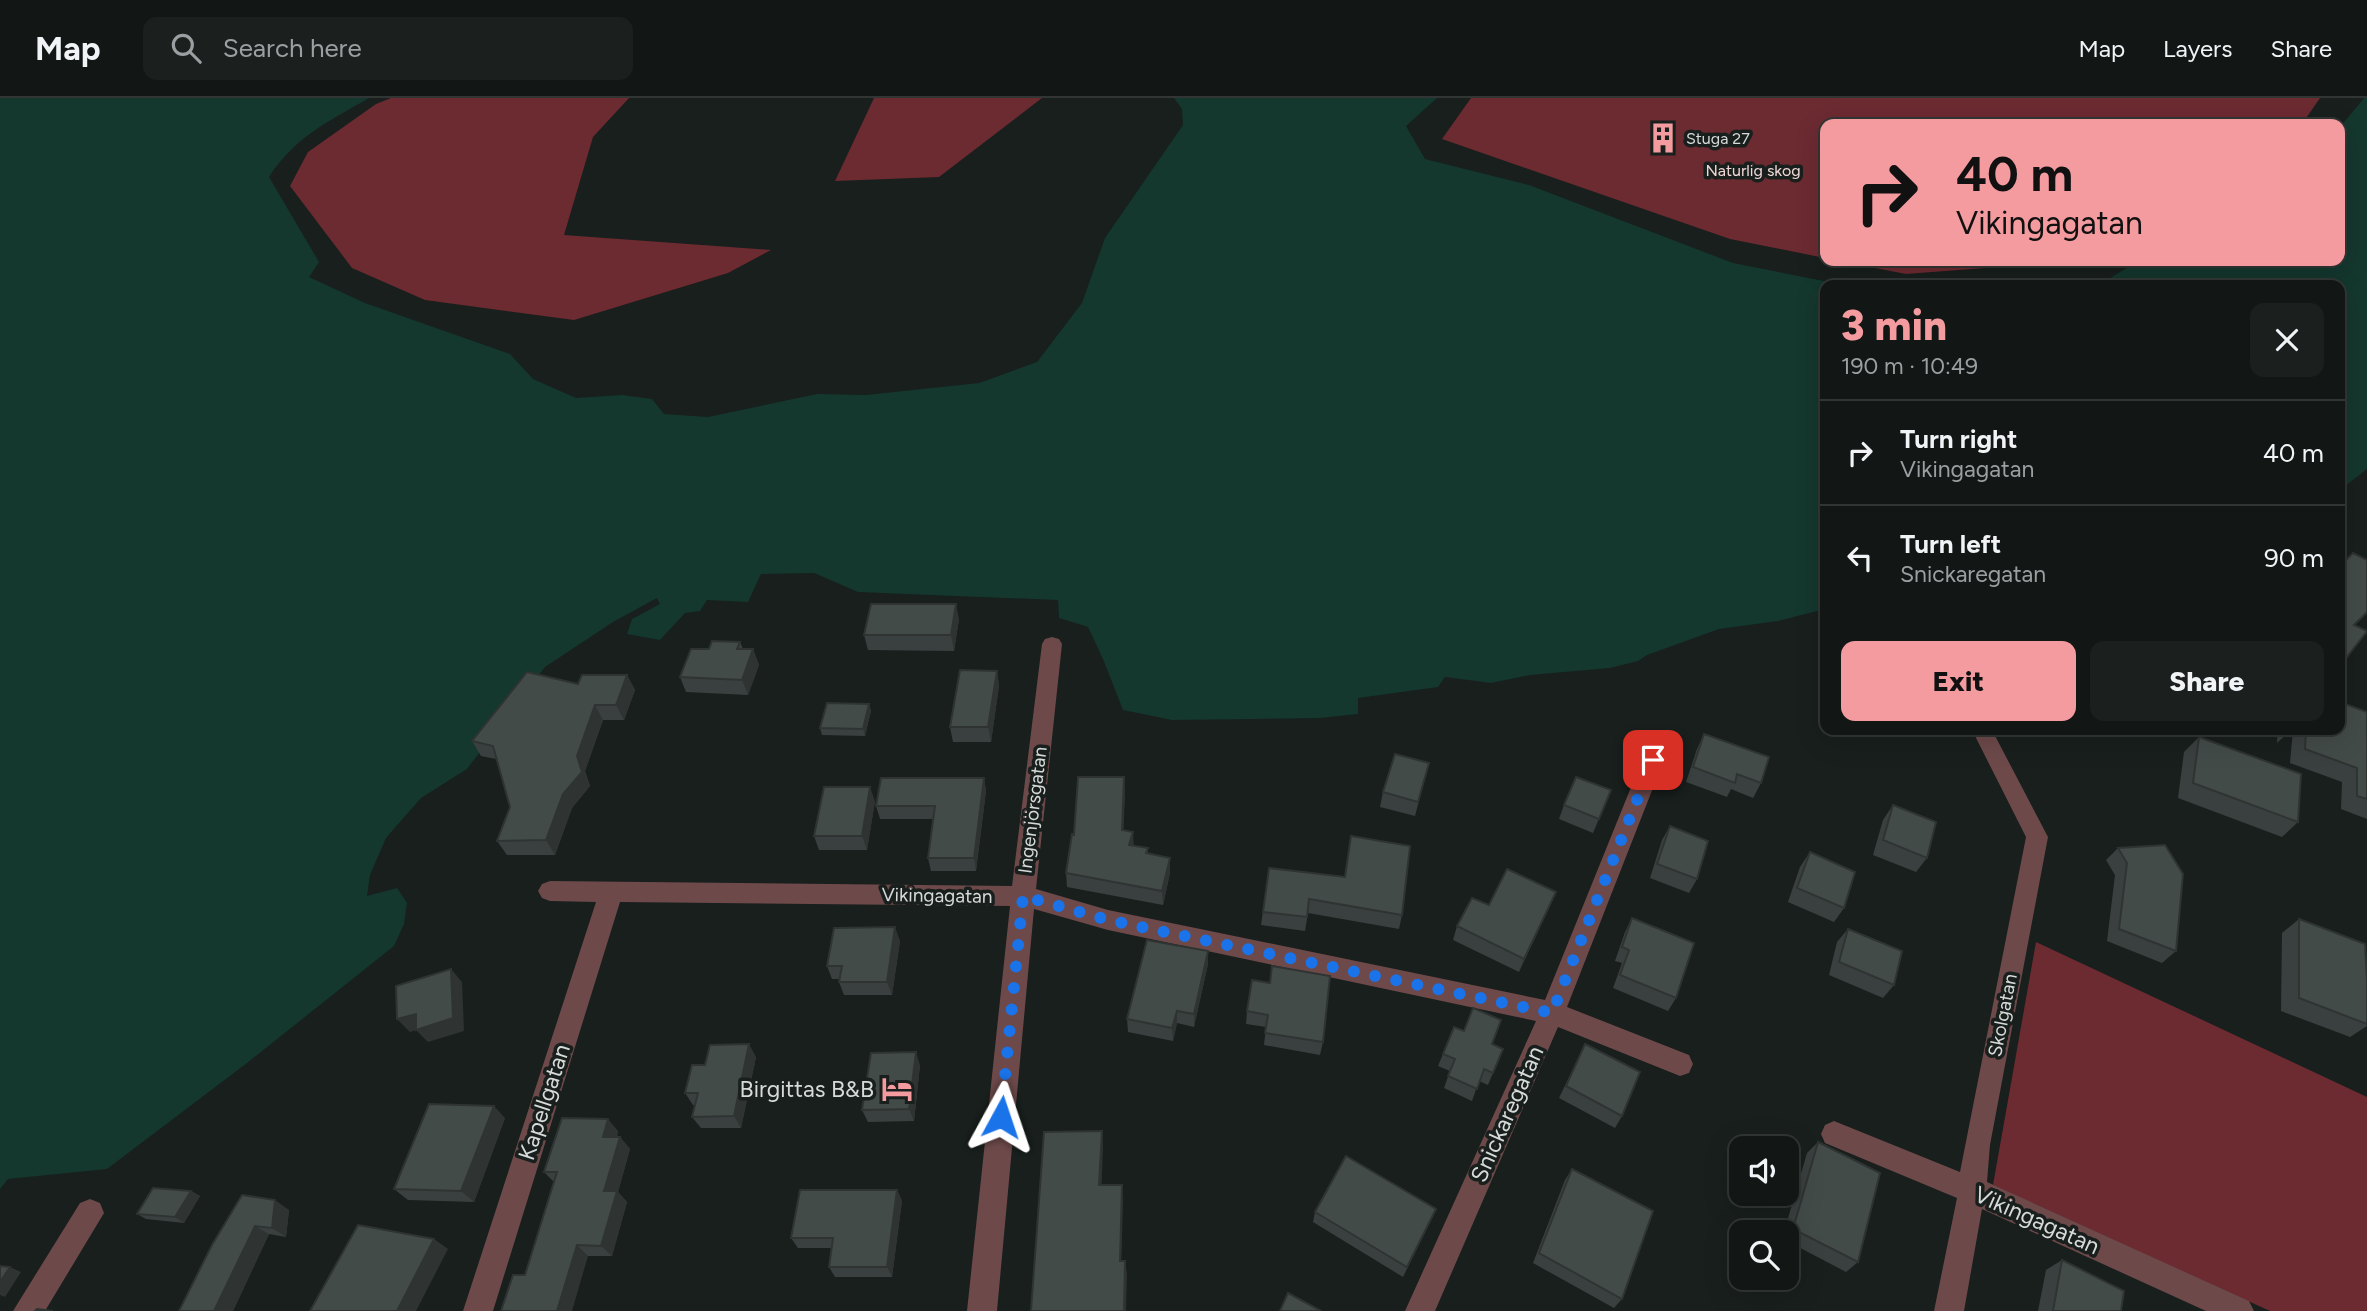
<!DOCTYPE html>
<html lang="en">
<head>
<meta charset="utf-8">
<style>
	:root { --surface:#121716; --page:#1b201f; --text:#f1f3f6; --muted:#9c9fa1; --line:#313635; --accent:#f49b9f }
	body { margin:0; font-family:Figtree,sans-serif; background:var(--page); color:var(--text); height:100vh; display:flex; flex-direction:column; font-size:26px; white-space:nowrap }
	* { box-sizing:border-box; margin:0 }
	p { font-size:23px; color:var(--muted) }
	.icon { flex:none; width:38px; height:38px; fill:none; stroke:currentColor; stroke-width:2; stroke-linecap:round; stroke-linejoin:round }
	.map { position:relative; flex:1; overflow:hidden }
	.panel { position:absolute; left:1820px; top:182px; width:525px; height:455px; display:flex; flex-direction:column; background:var(--surface); border-radius:14px; box-shadow:0 7px 28px #0002,0 0 0 2px var(--line) }
	.panel>* { flex:none }
	.guide { position:absolute; left:1820px; top:21px; width:525px; height:147px; border-radius:14px; box-shadow:0 7px 28px #0002,0 0 0 2px var(--line); background:#f49b9f; color:#111; overflow:hidden }
	.buttons { position:absolute; left:1729px; top:1038px; display:grid; gap:14px }
	.buttons a { display:grid; place-items:center; width:70px; height:70px; border-radius:14px; background:var(--surface); box-shadow:0 7px 28px #0002,0 0 0 2px var(--line); font-size:35px }
	.pin { position:absolute; display:grid; place-items:center; width:60px; height:60px; color:#fff; margin:-30px; border-radius:14px; box-shadow:0 4px 10px #0006 }
	.me { position:absolute; width:77px; margin:-38px; rotate:5deg; stroke-linejoin:round; filter:drop-shadow(0 0 5px #0008) }
	.turn { display:flex; align-items:center; gap:24px; height:147px; padding:0 21px; font-size:32px }
	.turn .icon { width:91px; height:91px; stroke-width:2.5 }
	.turn b { display:block; font-size:49px; line-height:60px }
	.round { display:grid; place-items:center; flex:none; width:74px; height:74px; border-radius:14px; background:var(--page) }
	.summary { display:flex; align-items:center; justify-content:space-between; height:119px; padding:0 21px }
	h1 { font-size:42px; font-weight:800; line-height:52px; color:var(--accent) }
	.primary-button { display:flex; gap:14px; margin-top:auto; padding:14px 21px }
	.primary-button a { flex:1; height:80px; border-radius:14px; background:var(--accent); color:#111; font-size:28px; font-weight:800; line-height:80px; text-align:center }
	.primary-button a+a { background:var(--page); color:var(--text) }
	ul { padding:0; list-style:none }
	li { display:flex; align-items:center; gap:21px; height:105px; padding:0 21px; border-top:2px solid var(--line) }
	li div { flex:1 }
	li b { display:block; font-size:26px }
	li em { font-style:normal }
	header { display:flex; align-items:center; gap:42px; box-sizing:border-box; height:98px; padding:0 35px; background:var(--surface); border-bottom:2px solid var(--line) }
	header strong { font-size:33px }
	nav { display:flex; gap:38px; margin-inline-start:auto; font-size:24px }
	.search { width:490px; height:63px; background:var(--page); display:flex; align-items:center; gap:18px; box-sizing:border-box; padding:0 24px; border-radius:14px; color:var(--muted); font-size:26px }
	.map>svg:first-child { display:block }
	.green { fill:#6c2a31 }
	.water { fill:#14372e }
	.lines { fill:none; stroke-linecap:round; stroke-linejoin:round }
	.street { fill:#6d494a; fill-rule:evenodd }
	.wall { fill:#3a403f }
	.shaded-wall { fill:#2f3433 }
	.building { fill:#434b49; stroke:#2f3433; stroke-width:2 }
	.route { stroke:#1a73e8; stroke-width:12; stroke-dasharray:0 21.6 }
	.labels { text-anchor:middle; stroke-width:7; stroke-linejoin:round; paint-order:stroke }
	.far-poi-label { font-size:16px; fill:#d6dbd9; stroke:#181f1d; text-anchor:start }
	.far-park-label { font-size:16px; fill:#f1d8d8; stroke:#181f1d }
	.street-label { font-size:19px; fill:#d6dbd9; stroke:#181f1d }
	.near-poi-label { font-size:23px; fill:#d6dbd9; stroke:#181f1d; text-anchor:end }
	.near-street-label { font-size:23px; fill:#d6dbd9; stroke:#181f1d }
</style>
</head>
<body>
<header>
<strong>Map</strong>
<div class="search"><svg class="icon" aria-label="search" viewBox="0 0 24 24"><circle cx="10" cy="10" r="6"/><path d="M15 15l6 6"/></svg>Search here</div>
<nav><a>Map</a><a>Layers</a><a>Share</a></nav>
</header>
<div class="map">
<svg width="2367" height="1213" viewBox="0 0 2367 1213">
	<rect width="100%" height="100%" fill="#181f1d"/>
	<!-- green -->
	<g class="green">
		<path d="M391,0H629L593,39L564,137L771,152L728,175L574,222L425,202L352,170L290,88L308,54L376,6Z"/>
		<path d="M874,0H1042L939,79L835,83Z"/>
		<path d="M1471,0H2320L2302,26H1825V160L1730,141L1442,41Z"/>
		<path d="M1839,163H2076L1906,176Z"/>
		<path d="M2036,844L2367,999V1213H2270L1993,1087Z"/>
	</g>
	<!-- water -->
	<g class="water">
		<path d="M0,0H369C328,24 296,38 269,79L319,164L309,179L365,205L510,256L533,281L576,300L622,297L652,301L664,316L708,319L817,296L866,297L979,285L1037,264L1082,205L1105,140L1183,27L1182,11L1174,0H1437L1406,28L1425,61L1529,87L1733,165L1844,187H1825V511L1778,523L1719,531L1647,557L1638,563L1610,570L1530,577L1491,585L1445,579L1438,589L1358,600V616L1320,620L1172,622L1123,612L1103,561L1088,529L1059,520L1058,502L858,494L814,475L761,476L748,504L707,502L700,513L685,515L660,542L627,536L632,521L660,506L657,500L613,524L545,569L467,671L421,700L386,740L370,777L367,798L397,790L407,805L404,826L394,848L247,965L107,1071L8,1081L0,1091Z"/>
		<path d="M2364,0H2367V371L2340,392V187H2051L2107,182L2130,168L2201,163H2340V29Z"/>
	</g>
	<g class="lines">
		<!-- street -->
		<g class="street">
			<path d="M1052,539L1059,541L1062,546L1036,791L1108,812L1545,902L1642,662L1645,656L1653,653L1661,656L1664,662L1567,909L1689,957L1693,966L1689,975L1680,978L1558,929L1435,1213H1405L1536,923L1108,832L1034,811L997,1213H967L1010,808L620,804L493,1213H463L596,804L550,803L542,800L538,793L542,786L550,783L1012,788L1042,546L1045,541Z"/>
			<path d="M1972,632H1992L2048,739L1990,1047L1987,1084L2249,1203L2254,1213H2206L1982,1111L1964,1213H1934L1957,1100L1825,1045L1821,1036L1825,1027L1834,1023L1960,1074L2026,739Z"/>
			<path d="M90,1101L100,1105L104,1115L45,1213H13L80,1105Z"/>
		</g>
	</g>
	<!-- wall -->
	<g class="wall">
		<path d="M959,521L954,553L868,552L864,537Z"/>
		<path d="M740,544L743,551H753L759,567L748,597L686,594L680,579L709,551Z"/>
		<path d="M997,573L999,588L991,644H953L950,629Z"/>
		<path d="M627,577L635,592L624,622H603L585,673L590,688L572,710L555,757H507L497,743L510,709L496,661L481,658L472,643L578,586Z"/>
		<path d="M869,606L871,613L865,638L822,637L820,630Z"/>
		<path d="M2367,614V721L2341,711L2342,684L2290,665L2293,632H2340Z"/>
		<path d="M2278,632H2291L2277,645Z"/>
		<path d="M1704,636L1761,685L1753,700L1731,691L1727,699L1686,684L1697,651Z"/>
		<path d="M2199,639L2298,724L2282,739L2178,700L2184,654Z"/>
		<path d="M1429,665L1415,718L1380,709L1383,694Z"/>
		<path d="M1124,679L1125,693L1123,732L1134,748L1148,750V756L1170,760V775L1163,807L1067,789L1066,775L1074,737Z"/>
		<path d="M984,680L986,693L976,773H931L928,760L933,721H880L876,708Z"/>
		<path d="M1611,692L1593,735L1559,721L1564,707Z"/>
		<path d="M875,703L867,752H819L814,738Z"/>
		<path d="M1893,707L1927,760L1916,774L1873,757L1883,722Z"/>
		<path d="M1670,728L1697,781L1689,795L1650,780L1662,742Z"/>
		<path d="M2165,747L2176,853L2162,865L2107,843L2115,777L2106,762L2118,750Z"/>
		<path d="M1810,754L1844,810L1834,824L1788,804L1800,769Z"/>
		<path d="M1269,770L1402,817L1399,831L1308,815L1305,833L1261,827Z"/>
		<path d="M1489,807L1550,808L1519,874L1453,842L1457,828Z"/>
		<path d="M1632,820L1676,900L1668,913L1613,890L1622,865L1615,863L1625,834Z"/>
		<path d="M2299,821L2367,882V928L2350,939L2281,913L2282,835Z"/>
		<path d="M1848,831L1894,887L1883,900L1829,877L1837,844Z"/>
		<path d="M900,843L892,897H844L839,884V881H832L827,868Z"/>
		<path d="M1208,853V866L1194,929L1177,925L1173,943L1128,934L1127,921Z"/>
		<path d="M1270,885L1323,944L1320,957L1264,947L1266,929L1246,926L1247,913Z"/>
		<path d="M1492,946L1503,951L1488,987L1479,983L1472,1003L1444,990L1450,973L1438,968L1443,956Z"/>
		<path d="M1585,946L1622,1018L1615,1030L1559,1000Z"/>
		<path d="M756,959L741,1030H701L692,1019L695,1007H693L685,995L705,967Z"/>
		<path d="M920,967L914,1023L868,1024L862,1012Z"/>
		<path d="M505,1020L474,1104L408,1102L394,1091Z"/>
		<path d="M618,1033L617,1039H620L630,1051L618,1094L627,1104L612,1158H588L525,1177L554,1084L544,1074Z"/>
		<path d="M1818,1044L1858,1164L1846,1174L1787,1143V1134H1784L1807,1055Z"/>
		<path d="M1572,1071L1622,1201L1614,1210L1533,1165L1565,1082Z"/>
		<path d="M897,1092L902,1103L892,1179H835L829,1169L832,1150H798L791,1140Z"/>
		<path d="M191,1093L200,1098L184,1125L146,1121L137,1116Z"/>
		<path d="M242,1097L289,1112L286,1139L269,1136L233,1213Z"/>
		<path d="M1315,1114L1431,1121L1403,1179L1313,1124Z"/>
		<path d="M2062,1162L2121,1213H2038L2046,1172Z"/>
	</g>
	<!-- shaded-wall -->
	<g class="shaded-wall">
		<path d="M956,506L959,521L954,553L951,537Z"/>
		<path d="M753,551L759,567L748,597L742,582Z"/>
		<path d="M997,573L999,588L991,644L988,629Z"/>
		<path d="M627,577L635,592L624,622L616,607Z"/>
		<path d="M869,606L871,613L865,638L863,631Z"/>
		<path d="M595,607L603,622L585,673L590,688L572,710L555,757L546,742Z"/>
		<path d="M1124,679L1125,693L1123,746L1122,732Z"/>
		<path d="M984,680L986,693L976,773L974,760Z"/>
		<path d="M870,689L875,703L867,752L862,738Z"/>
		<path d="M1133,734L1134,748L1129,747Z"/>
		<path d="M1170,760V775L1163,807L1162,793Z"/>
		<path d="M1556,794L1550,808L1519,874L1524,861Z"/>
		<path d="M895,829L900,843L892,897L887,884Z"/>
		<path d="M1208,853V866L1194,929V916Z"/>
		<path d="M451,871L462,884L464,933L428,944L416,932L410,934L397,921L416,916Z"/>
		<path d="M1177,913V925L1173,943L1172,930Z"/>
		<path d="M749,946L756,959L741,1030L734,1018Z"/>
		<path d="M916,954L920,967L914,1023L909,1011Z"/>
		<path d="M494,1008L505,1020L474,1104L461,1093Z"/>
		<path d="M608,1021L618,1033L613,1050L603,1039Z"/>
		<path d="M1102,1033L1103,1049L1101,1102L1099,1087Z"/>
		<path d="M620,1039L630,1051L618,1094L627,1104L612,1158L601,1148L604,1093Z"/>
		<path d="M1122,1087L1123,1102L1121,1176L1120,1163Z"/>
		<path d="M897,1092L902,1103L892,1179L887,1169Z"/>
		<path d="M191,1093L200,1098L184,1125L175,1119Z"/>
		<path d="M275,1102L289,1112L286,1139L272,1130Z"/>
		<path d="M255,1128L269,1136L233,1213H214Z"/>
		<path d="M434,1141L448,1151L416,1213H397Z"/>
		<path d="M577,1147L588,1158L572,1213H557Z"/>
		<path d="M1125,1163L1127,1176L1126,1213H1124Z"/>
		<path d="M10,1169L21,1174L5,1199L0,1197V1184Z"/>
	</g>
	<!-- building -->
	<g class="building">
		<path d="M2353,455L2367,462V514L2354,527L2367,533L2340,568V468Z"/>
		<path d="M871,506H956L951,537H864Z"/>
		<path d="M712,543L740,544L737,551H753L742,582L680,579L691,551H709Z"/>
		<path d="M960,572L997,573L988,629H950Z"/>
		<path d="M527,574L578,586L582,577H627L616,607H595L577,658L582,674L563,696L546,742L497,743L510,709L493,648L472,643Z"/>
		<path d="M2340,604L2367,614V701L2357,698V670L2305,651L2306,632H2340Z"/>
		<path d="M827,605L869,606L863,631L820,630Z"/>
		<path d="M1704,636L1769,659L1761,685L1737,676L1735,685L1693,669Z"/>
		<path d="M2199,639L2301,676L2298,724L2193,685Z"/>
		<path d="M1395,656L1429,665L1418,704L1383,694Z"/>
		<path d="M1078,679H1124L1122,732L1133,734L1129,747L1148,750L1146,755L1170,760L1162,793L1066,775L1072,736L1074,737Z"/>
		<path d="M1576,679L1611,692L1599,721L1564,707Z"/>
		<path d="M881,680H984L974,760H928L935,708H876Z"/>
		<path d="M824,689H870L862,738H814Z"/>
		<path d="M1893,707L1936,724L1927,760L1883,742Z"/>
		<path d="M1670,728L1708,743L1697,781L1657,766Z"/>
		<path d="M1351,738L1410,748L1402,817L1309,801L1307,819L1263,814L1269,770L1345,779Z"/>
		<path d="M2165,747L2183,776L2176,853L2119,831L2127,765L2118,750Z"/>
		<path d="M1810,754L1855,774L1844,810L1797,790Z"/>
		<path d="M1507,771L1556,794L1524,861L1457,828L1472,800L1489,807Z"/>
		<path d="M1632,820L1694,845L1676,900L1620,877L1629,852L1622,849Z"/>
		<path d="M2299,821L2365,846L2367,882V926L2299,900Z"/>
		<path d="M895,829L887,884H839L842,868H827L834,830Z"/>
		<path d="M1848,831L1902,853L1894,887L1839,864Z"/>
		<path d="M1147,842L1208,853L1194,916L1177,913L1172,930L1127,921Z"/>
		<path d="M1272,868L1330,878L1323,944L1265,935L1268,917L1247,913L1252,882L1270,885Z"/>
		<path d="M451,871L453,920L416,932V916L397,921L396,888Z"/>
		<path d="M1473,910L1501,922L1492,946L1503,951L1493,975L1484,971L1477,991L1448,978L1455,961L1443,956L1454,929L1464,933Z"/>
		<path d="M749,946L734,1018L692,1019L698,995H685L692,967H705L710,947Z"/>
		<path d="M1585,946L1640,974L1622,1018L1566,988Z"/>
		<path d="M916,954L909,1011L862,1012L871,955Z"/>
		<path d="M429,1006L494,1008L461,1093L394,1091Z"/>
		<path d="M562,1020L608,1021L603,1039H620L604,1093H617L601,1148L577,1147L557,1213H501L513,1177H525L557,1074H544Z"/>
		<path d="M1102,1033L1099,1087H1122L1120,1163H1125L1124,1213H1031L1044,1034Z"/>
		<path d="M1818,1044L1880,1075L1858,1164L1793,1131Z"/>
		<path d="M1346,1058L1436,1111L1407,1169L1315,1114Z"/>
		<path d="M1572,1071L1653,1113L1622,1201L1539,1155Z"/>
		<path d="M153,1090L191,1093L175,1119L137,1116Z"/>
		<path d="M800,1092H897L887,1169H829L833,1140H791Z"/>
		<path d="M242,1097L275,1102L272,1130L255,1128L214,1213H179L212,1147Z"/>
		<path d="M358,1127L434,1141L397,1213H310Z"/>
		<path d="M2062,1162L2124,1193L2121,1213H2053Z"/>
		<path d="M0,1168L10,1169L0,1184Z"/>
		<path d="M1288,1195L1321,1213H1280Z"/>
		<path d="M37,1211L53,1213H35Z"/>
	</g>
	<g class="lines">
		<!-- route -->
		<path class="route" d="M1001,1019L1023,798L1108,822L1552,915L1653,662"/>
	</g>
	<!-- icons -->
	<defs>
		<g id="building-bare" transform="scale(2.415)"><path d="M-4-6H4V6H1V3H-1V6H-4ZM-2.5-4.3h1.7v1.8h-1.7ZM.8-4.3h1.7v1.8H.8ZM-2.5-1h1.7V.8h-1.7ZM.8-1h1.7V.8H.8Z" fill="#f49b9f" stroke="#181f1d" stroke-width="2.5" paint-order="stroke"/></g>
		<g id="hotel-bare" transform="scale(2.415)"><path d="M-6-4.5h1.5V1H6V5H4.5V3h-9V5H-6ZM-4 0a1.8 1.8 0 1 1 3.6 0ZM.5 0V-2.5h3Q6-2.5 6 0Z" fill="#f49b9f" stroke="#181f1d" stroke-width="2.5" paint-order="stroke"/></g>
	</defs>
	<g fill-rule="evenodd">
		<use href="#building-bare" x="1663" y="40"/>
		<use href="#hotel-bare" x="897" y="991"/>
	</g>
	<g class="labels">
		<!-- far-poi labels -->
		<g class="far-poi-label">
			<text x="1686" y="46">Stuga 27</text>
		</g>
		<!-- far-park labels -->
		<g class="far-park-label">
			<text x="1753" y="78">Naturlig skog</text>
		</g>
		<!-- street labels -->
		<g class="street-label">
			<text transform="translate(1032 712) rotate(-83)" y="7">Ingenjörsgatan</text>
			<text transform="translate(937 797) rotate(1)" y="7">Vikingagatan</text>
			<text transform="translate(2002 917) rotate(-79)" y="7">Skolgatan</text>
		</g>
		<!-- near-poi labels -->
		<g class="near-poi-label">
			<text x="874" y="999">Birgittas B&amp;B</text>
		</g>
		<!-- near-street labels -->
		<g class="near-street-label">
			<text transform="translate(544 1004) rotate(-72)" y="8">Kapellgatan</text>
			<text transform="translate(1507 1016) rotate(-66)" y="8">Snickaregatan</text>
			<text transform="translate(2037 1122) rotate(24)" y="8">Vikingagatan</text>
		</g>
	</g>
</svg>
<div class="buttons">
<a><svg class="icon" aria-label="sound" viewBox="0 0 24 24"><path d="M4 9h4l5-4v14l-5-4H4zM17 9q2 3 0 6"/></svg></a>
<a><svg class="icon" aria-label="search" viewBox="0 0 24 24"><circle cx="10" cy="10" r="6"/><path d="M15 15l6 6"/></svg></a>
</div>
<div class="pin" style="left:1653px;top:662px;background:#d93025"><svg class="icon" aria-label="arrive" viewBox="0 0 24 24"><path d="M6 21V4h12l-3 4 3 4H6"/></svg></div>
<svg class="me" style="left:1001px;top:1019px" viewBox="-20 -20 40 40"><path d="M0-17L14 15 0 8-14 15z" fill="#1a73e8" stroke="#fff" stroke-width="4"/></svg>
<div class="guide">
<div class="turn"><svg class="icon" aria-label="right" viewBox="0 0 24 24"><path d="M7 20v-9h11M14 6l5 5-5 5"/></svg><div><b>40 m</b>Vikingagatan</div></div>
</div>
<section class="panel">
<div class="summary"><div><h1>3 min</h1><p>190 m · 10:49</p></div><a class="round"><svg class="icon" aria-label="close" viewBox="0 0 24 24"><path d="M6 6l12 12M18 6L6 18"/></svg></a></div>
<ul>
<li><svg class="icon" aria-label="right" viewBox="0 0 24 24"><path d="M7 20v-9h11M14 6l5 5-5 5"/></svg><div><b>Turn right</b><p>Vikingagatan</p></div><em>40 m</em></li>
<li><svg class="icon" aria-label="left" viewBox="0 0 24 24"><path d="M17 20v-9H6M10 6l-5 5 5 5"/></svg><div><b>Turn left</b><p>Snickaregatan</p></div><em>90 m</em></li>
</ul>
<div class="primary-button"><a>Exit</a><a>Share</a></div>
</section>
</div>
</body>
</html>
